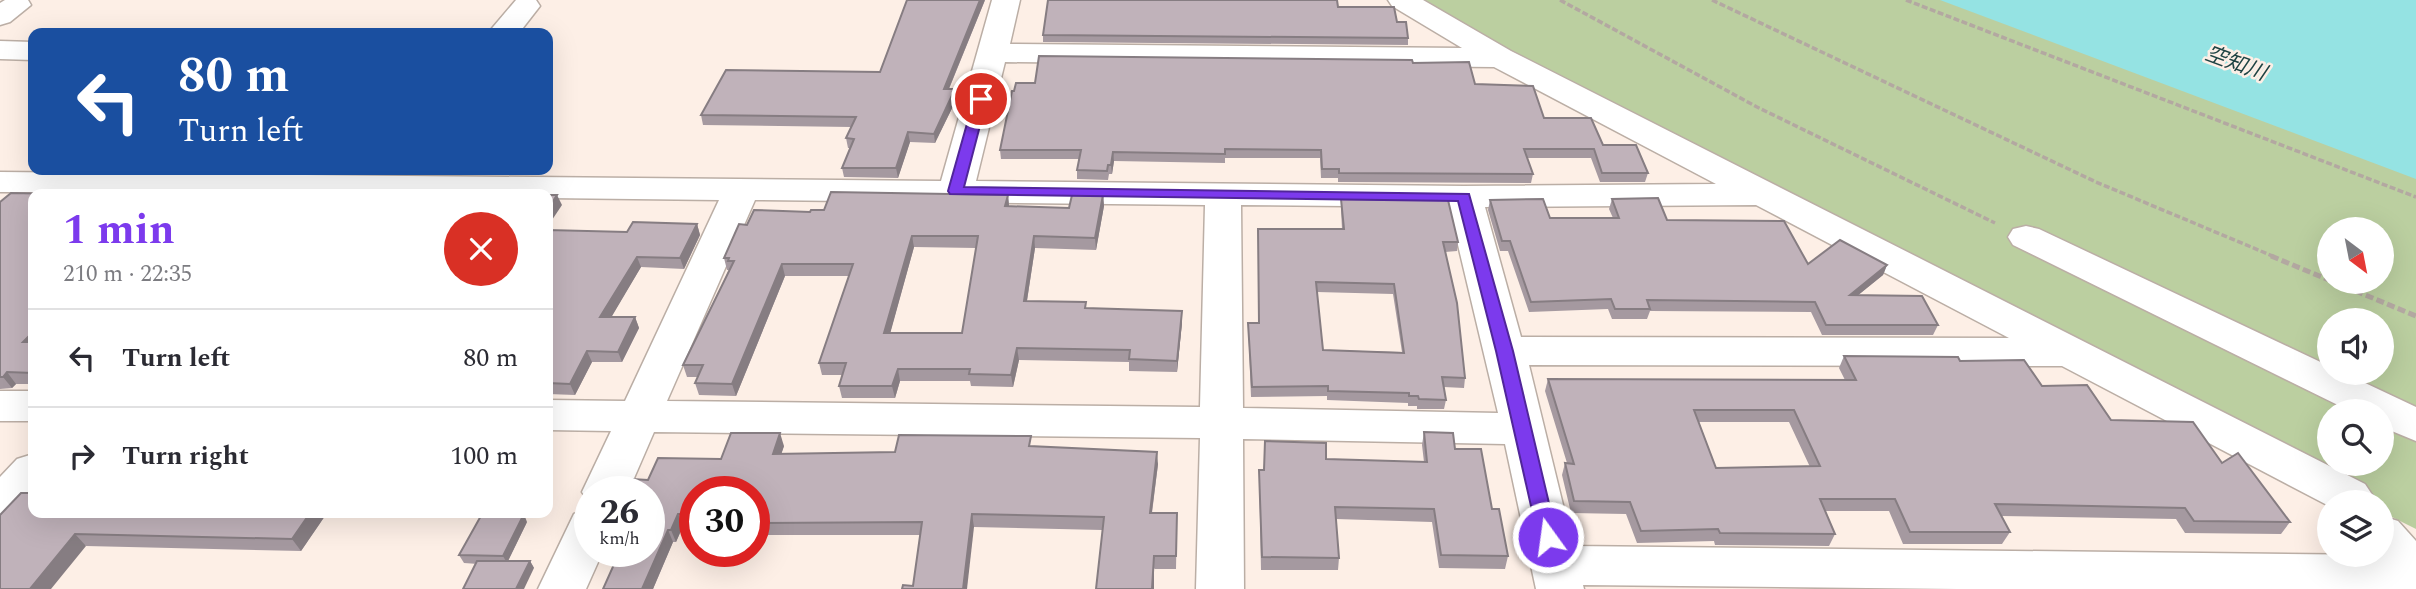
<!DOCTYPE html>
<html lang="en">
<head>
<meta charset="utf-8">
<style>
	:root { --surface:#fff; --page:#f2f2f3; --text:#2b2b33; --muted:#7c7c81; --line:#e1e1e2; --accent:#7c3aed }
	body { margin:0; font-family:Spectral,"Noto Sans JP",serif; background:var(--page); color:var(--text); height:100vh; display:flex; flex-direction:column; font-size:26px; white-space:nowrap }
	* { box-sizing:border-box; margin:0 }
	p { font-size:23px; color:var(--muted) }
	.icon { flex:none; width:38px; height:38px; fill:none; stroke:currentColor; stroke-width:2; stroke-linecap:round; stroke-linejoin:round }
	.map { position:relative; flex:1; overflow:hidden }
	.drawer { position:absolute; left:28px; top:189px; width:525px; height:329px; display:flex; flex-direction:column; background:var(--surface); border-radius:14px; box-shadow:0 7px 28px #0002 }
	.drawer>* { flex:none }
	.banner { position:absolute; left:28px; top:28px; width:525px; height:147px; border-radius:14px; box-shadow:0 7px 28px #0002; background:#1a4fa0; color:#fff; overflow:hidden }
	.needle { width:46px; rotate:148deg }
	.tools { position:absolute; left:2317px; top:217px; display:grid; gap:14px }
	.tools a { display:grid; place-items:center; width:77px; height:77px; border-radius:50%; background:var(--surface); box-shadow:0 7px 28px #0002; font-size:35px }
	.speed { position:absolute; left:574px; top:476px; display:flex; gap:14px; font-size:35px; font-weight:700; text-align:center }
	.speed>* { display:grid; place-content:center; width:91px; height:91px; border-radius:50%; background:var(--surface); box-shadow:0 7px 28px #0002; line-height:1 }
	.speed small { font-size:18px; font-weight:400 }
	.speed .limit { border:10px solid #d22; background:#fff; color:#111 }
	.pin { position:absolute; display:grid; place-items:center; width:60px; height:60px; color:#fff; margin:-30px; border:4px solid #fff; border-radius:50%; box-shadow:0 2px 7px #0007 }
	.me { position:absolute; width:77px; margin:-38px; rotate:346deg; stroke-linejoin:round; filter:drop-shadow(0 0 5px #0008) }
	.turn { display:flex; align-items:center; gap:24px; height:147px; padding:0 35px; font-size:32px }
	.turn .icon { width:91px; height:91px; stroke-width:2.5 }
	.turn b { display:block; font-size:49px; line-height:60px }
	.round { display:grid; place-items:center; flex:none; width:74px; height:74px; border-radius:37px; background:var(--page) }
	.head { display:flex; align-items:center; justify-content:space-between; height:119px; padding:0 35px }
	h1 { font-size:42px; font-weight:700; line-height:52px; color:var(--accent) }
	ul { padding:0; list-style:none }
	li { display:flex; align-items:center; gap:21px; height:98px; padding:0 35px; border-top:2px solid var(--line) }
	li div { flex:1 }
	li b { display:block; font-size:26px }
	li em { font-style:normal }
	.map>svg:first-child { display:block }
	.green { fill:#bbcfa0; fill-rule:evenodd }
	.water { fill:#95e3e3 }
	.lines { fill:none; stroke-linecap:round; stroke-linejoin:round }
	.minor-casing { stroke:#bbaea5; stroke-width:3 }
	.path-far1 { stroke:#b3a8a1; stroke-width:3.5; stroke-dasharray:6 2.5; stroke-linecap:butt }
	.path { stroke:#b3a8a1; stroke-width:5; stroke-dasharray:8 3.5; stroke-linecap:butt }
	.minor { fill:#fff; fill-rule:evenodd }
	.wall { fill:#a599a0; fill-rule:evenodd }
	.shaded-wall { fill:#867d82 }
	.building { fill:#c0b2ba; stroke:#867d82; stroke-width:2; fill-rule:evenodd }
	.route { fill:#7c3aed; stroke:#51269a; stroke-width:2 }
	.labels { text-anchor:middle; stroke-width:5; stroke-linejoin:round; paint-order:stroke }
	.far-water-label { font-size:21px; font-style:italic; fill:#1e4343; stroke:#fdefe6 }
</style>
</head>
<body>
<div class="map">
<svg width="2416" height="589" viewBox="0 0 2416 589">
	<rect width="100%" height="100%" fill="#fdefe6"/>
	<!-- green -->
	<path class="green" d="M1402,0H1967L2416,170V529L2382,512V502H2362L2349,496ZM2329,229H2382V282H2329ZM2329,320H2382V373H2329ZM2329,411H2382V464H2329Z"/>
	<!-- water -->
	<path class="water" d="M1940,0H2416V179Z"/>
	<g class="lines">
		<!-- minor casing -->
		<g class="minor-casing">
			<g id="minor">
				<path d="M5,0H28L31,5L10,22L0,25V3Z"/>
				<path d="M516,0H536L540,6L519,33H488Z"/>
				<path d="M992,0H1020L1010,44L1462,48L1392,6L1388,0H1423L1511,51L2365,484L2377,502H2329V506L2062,366L1529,365L1573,546L2382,555V516L2398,521L2416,541V589H1957L1583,585L1584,589H1536L1505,444L1243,439L1244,589H1196L1200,438L654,432L628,492H590V504L582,492L611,431L548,430V400L625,401L719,200L548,198V194L0,192V172L941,181ZM1005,62L1494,67L1716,184L1464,186L976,181ZM755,200L1205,205L1200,407L667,401ZM1241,205L1449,207L1498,413L1243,408ZM1756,205L2009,338L1521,337L1485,207Z"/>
				<path d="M0,41L33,42V60L0,59Z"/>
				<path d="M2026,226L2039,229L2329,366V373H2344L2416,407V441L2382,427V411H2350L2013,245L2008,237L2013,229Z"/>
				<rect x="0" y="391" width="33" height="30"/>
				<path d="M33,454V500L16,520L0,525V477L17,459Z"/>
				<path d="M590,509V551H603L586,589H538L574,514Z"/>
			</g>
		</g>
		<!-- path-far1 -->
		<g class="path-far1">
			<path d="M1560,0L1757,107L1995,223"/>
			<path d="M1712,0L2096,182L2275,257"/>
			<path d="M1906,0L2416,197"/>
		</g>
		<!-- path -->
		<g class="path">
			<path d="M2271,256L2329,280"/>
			<path d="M2334,282L2416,316"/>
		</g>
		<!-- minor -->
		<use href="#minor" class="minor"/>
	</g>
	<!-- wall -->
	<g class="wall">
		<path d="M985,0L949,89H955L957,98L935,143L910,142L898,178L844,177L842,168L850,148H848L846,138L851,127L703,125L701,115L880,72Z"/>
		<path d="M1338,7L1397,22L1408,38V45L1043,42V35Z"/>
		<path d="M1413,63L1475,84L1603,145L1648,173L1645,182H1600L1591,158H1527L1533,174L1531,183L1338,182V178H1321L1320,158H1225V163L1114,161L1112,174H1109L1108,180L1077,179V170L1079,159H1001L1000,150L1014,91L1035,83Z"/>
		<path d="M33,194V384H16L12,388L0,389V202Z"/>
		<path d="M1008,195L1009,206L1069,208L1103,195L1104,206L1096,250L1035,248L1027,301L1087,308L1182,311V323L1177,372L1129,371V362L1019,360L1013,387L971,386L970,381H900L895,398H842L839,386L843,375H822L819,363L849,276H785L736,396L699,395L695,383L698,377H687L683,365L729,270H727L724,258L747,225L824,210ZM914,247L976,248L962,333H890Z"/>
		<path d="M1341,199L1458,242L1457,251L1445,252L1465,378L1464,388L1444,387L1446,400L1444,409H1417V406H1408V403L1327,400V396L1251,397L1248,323H1258L1342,229L1341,209ZM1317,292L1393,294L1402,352L1323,350Z"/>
		<path d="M1612,199L1667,220L1808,264L1887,265L1883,275L1858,295L1938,325L1933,335H1822L1811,312L1650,311L1647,319H1612L1608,309L1529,312L1508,251H1500L1488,210L1490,200L1550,218H1613L1609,209Z"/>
		<path d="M697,224L700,235L684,269L641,267L611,317H635L639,328L622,362H592L575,395L548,394V230L627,232Z"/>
		<path d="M1844,356L1960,361L2042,386L2111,420L2222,463L2290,522L2281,534L2185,533L2176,519L2001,516L2010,532L2002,544H1903L1889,511H1825L1835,534L1829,546L1715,545L1714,541L1637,543L1626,514L1571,513L1562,475L1565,463H1567L1545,391L1548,379L1845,380L1839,368ZM1699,422H1789L1810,467L1716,468Z"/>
		<path d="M1424,432L1455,449L1492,509L1508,556L1505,569L1439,568L1432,522L1336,519L1339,558L1338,570H1261L1259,470H1264L1326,459L1424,462L1422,445Z"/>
		<path d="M784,446L781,454L895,452L1032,446L1158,464L1152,513H1177L1176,569H1155L1102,530L974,527L913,586L920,535H768L765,526H754V492H695V526H683L676,542H673L653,589H603L649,551L648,480L721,459Z"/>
		<path d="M33,513H327L301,551L86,546Z"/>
		<path d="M527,522L508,561H530L534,568L464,563L459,555Z"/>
	</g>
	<!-- shaded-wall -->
	<g class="shaded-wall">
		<path d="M980,0H985L945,98L944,89Z"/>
		<path d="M955,89L957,98L935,143L934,134Z"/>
		<path d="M908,132L910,142L898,178L896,168Z"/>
		<path d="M1113,152L1114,161L1112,174L1111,165Z"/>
		<path d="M557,195L562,205L548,226V209Z"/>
		<path d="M1008,195L1009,206H1005Z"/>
		<path d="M1103,195L1104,206L1096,250L1095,238Z"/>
		<path d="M697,224L700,235L684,269L680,258Z"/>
		<path d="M912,236L914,247L887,345L884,333Z"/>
		<path d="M1034,236L1035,248L1025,313L1024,301Z"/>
		<path d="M637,257L641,267L605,328L600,317Z"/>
		<path d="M782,264L785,276L736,396L732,384Z"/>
		<path d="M1887,265L1883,275L1846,305L1850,295Z"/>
		<path d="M1182,311V323L1177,372V361Z"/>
		<path d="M635,317L639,328L622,362L618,352Z"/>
		<path d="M33,332V352L23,342Z"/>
		<path d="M1017,348L1019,360L1013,387L1011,375Z"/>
		<path d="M587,351L592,362L575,395L570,384Z"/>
		<path d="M898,369L900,381L895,398L892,386Z"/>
		<path d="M7,372L16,384L12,388L3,377Z"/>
		<path d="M780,433L784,446L777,467L773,454Z"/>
		<path d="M1157,452L1158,464L1150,526V513Z"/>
		<path d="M310,513H327L301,551L292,539Z"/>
		<path d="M524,514L527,522L507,563L503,556Z"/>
		<path d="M678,514L683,526L676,542L671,530Z"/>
		<path d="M972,514L974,527L967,589H963Z"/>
		<path d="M668,530L673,542L653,589H642Z"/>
		<path d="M75,534L86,546L51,589H30Z"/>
		<path d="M1154,556V589H1152Z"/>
		<path d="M530,561L534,568L524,589H516Z"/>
	</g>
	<!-- building -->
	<g class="building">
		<path d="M907,0H980L944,89H955L934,134L908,132L896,168H842L854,139L846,138L856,117L701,115L726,70L880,72Z"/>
		<path d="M1048,0H1337L1338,7H1394L1397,22H1406L1408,38L1043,35Z"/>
		<path d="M1039,56L1412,60L1413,63L1469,62L1475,84L1533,86L1544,118H1591L1603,145H1636L1648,173H1602L1594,149H1524L1533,174L1339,173V169H1322L1321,150L1225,149V154L1113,152L1111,165H1108L1107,171L1077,170L1081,150H1000L1012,91H1014L1016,83H1035Z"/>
		<path d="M831,192L1008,195L1005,206L1069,208L1072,195H1103L1095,238L1034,236L1024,301L1086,302L1085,308L1182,311L1177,361L1129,359L1130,350L1017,348L1011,375L969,374L970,369H898L892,386H839L846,363H819L853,264H782L732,384L695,383L703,365H683L734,261H728L729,258H724L739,224L747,225L754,210L810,212L811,210H824ZM912,236H978L962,333H884Z"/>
		<path d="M11,193L61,194H33V332L23,342H33V373L7,372L3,377H0V202Z"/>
		<path d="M548,195H557L548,209Z"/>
		<path d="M1658,198L1667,220L1784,221L1808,264L1840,240L1887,265L1850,295L1922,296L1938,325H1826L1815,302L1647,300L1650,309H1615L1611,299L1531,302L1510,241H1502L1490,200L1543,199L1550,218H1619L1612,199Z"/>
		<path d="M1341,199L1448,200L1458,242H1443L1457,303L1465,378L1442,377L1446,400L1419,399L1418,396H1409V393L1328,391V386L1252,387L1248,323H1259L1258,229H1344ZM1316,282L1394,284L1404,353L1323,350Z"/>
		<path d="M633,222L697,224L680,258L637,257L600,317H635L618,352L587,351L570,384L548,383V230L627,232Z"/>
		<path d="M1844,356L1958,357L1960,361L2024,360L2042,386L2087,385L2111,420L2193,422L2222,463L2238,453L2290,522L2194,521L2185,508L1995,504L2010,532H1910L1895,499H1820L1835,534L1720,533L1718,529L1641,531L1630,502L1574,501L1565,463L1574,464L1548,379L1856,380ZM1694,410H1794L1820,466L1716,468Z"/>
		<path d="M1424,432L1453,433L1455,449H1481L1492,509H1499L1508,556L1441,555L1434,509L1335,507L1339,558L1262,557L1259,470H1264L1265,441L1326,443V459L1427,462Z"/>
		<path d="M731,433H780L773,454L895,452L899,435L1031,436L1029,446L1157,452L1150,513H1177L1176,556H1154L1152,589H1096L1104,517L972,514L963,589H902L903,585L913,586L922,522L764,523L767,513H754V492H695V514H678L671,530H668L642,589H603L620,551H649V492H626L632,479L648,480L658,458L721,459Z"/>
		<path d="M21,493H33V513H310L292,539L75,534L30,589H0V515Z"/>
		<path d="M482,514H524L503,556L459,555Z"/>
		<path d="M477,561H530L516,589H463Z"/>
	</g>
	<!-- route -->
	<path class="route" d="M981,95L987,99L964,187L1469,194L1513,351L1557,537L1555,543L1548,545L1541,543L1538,537L1496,351L1458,201L950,194L948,191L974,99Z"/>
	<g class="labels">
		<!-- far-water labels -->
		<g class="far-water-label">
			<text transform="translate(2236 63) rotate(20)" y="7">空知川</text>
		</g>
	</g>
</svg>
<div class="tools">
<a><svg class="needle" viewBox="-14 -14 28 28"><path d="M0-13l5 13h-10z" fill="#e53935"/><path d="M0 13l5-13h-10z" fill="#7c7c81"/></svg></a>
<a><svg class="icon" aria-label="sound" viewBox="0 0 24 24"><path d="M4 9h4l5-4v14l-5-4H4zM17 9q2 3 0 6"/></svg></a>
<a><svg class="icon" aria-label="search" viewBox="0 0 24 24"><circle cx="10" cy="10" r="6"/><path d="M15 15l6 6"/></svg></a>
<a><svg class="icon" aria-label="layers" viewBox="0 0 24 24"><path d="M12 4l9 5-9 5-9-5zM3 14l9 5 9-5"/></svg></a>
</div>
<div class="speed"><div>26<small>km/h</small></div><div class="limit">30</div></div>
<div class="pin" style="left:981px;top:99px;background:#d93025"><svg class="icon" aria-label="arrive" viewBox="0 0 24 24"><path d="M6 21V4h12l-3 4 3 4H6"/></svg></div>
<svg class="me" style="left:1548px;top:537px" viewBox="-20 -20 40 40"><circle r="17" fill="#7c3aed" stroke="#fff" stroke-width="3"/><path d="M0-11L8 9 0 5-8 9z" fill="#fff"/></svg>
<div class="banner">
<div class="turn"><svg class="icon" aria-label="left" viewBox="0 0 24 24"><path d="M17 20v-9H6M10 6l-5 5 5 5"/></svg><div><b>80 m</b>Turn left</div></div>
</div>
<section class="drawer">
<div class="head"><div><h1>1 min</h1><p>210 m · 22:35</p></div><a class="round" style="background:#d93025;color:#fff"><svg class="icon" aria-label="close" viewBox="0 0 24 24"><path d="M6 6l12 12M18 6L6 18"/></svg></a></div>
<ul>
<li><svg class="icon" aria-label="left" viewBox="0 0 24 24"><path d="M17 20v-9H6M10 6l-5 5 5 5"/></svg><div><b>Turn left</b></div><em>80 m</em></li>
<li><svg class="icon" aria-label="right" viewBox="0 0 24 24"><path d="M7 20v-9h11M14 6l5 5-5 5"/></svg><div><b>Turn right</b></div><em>100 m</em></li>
</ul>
</section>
</div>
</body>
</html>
